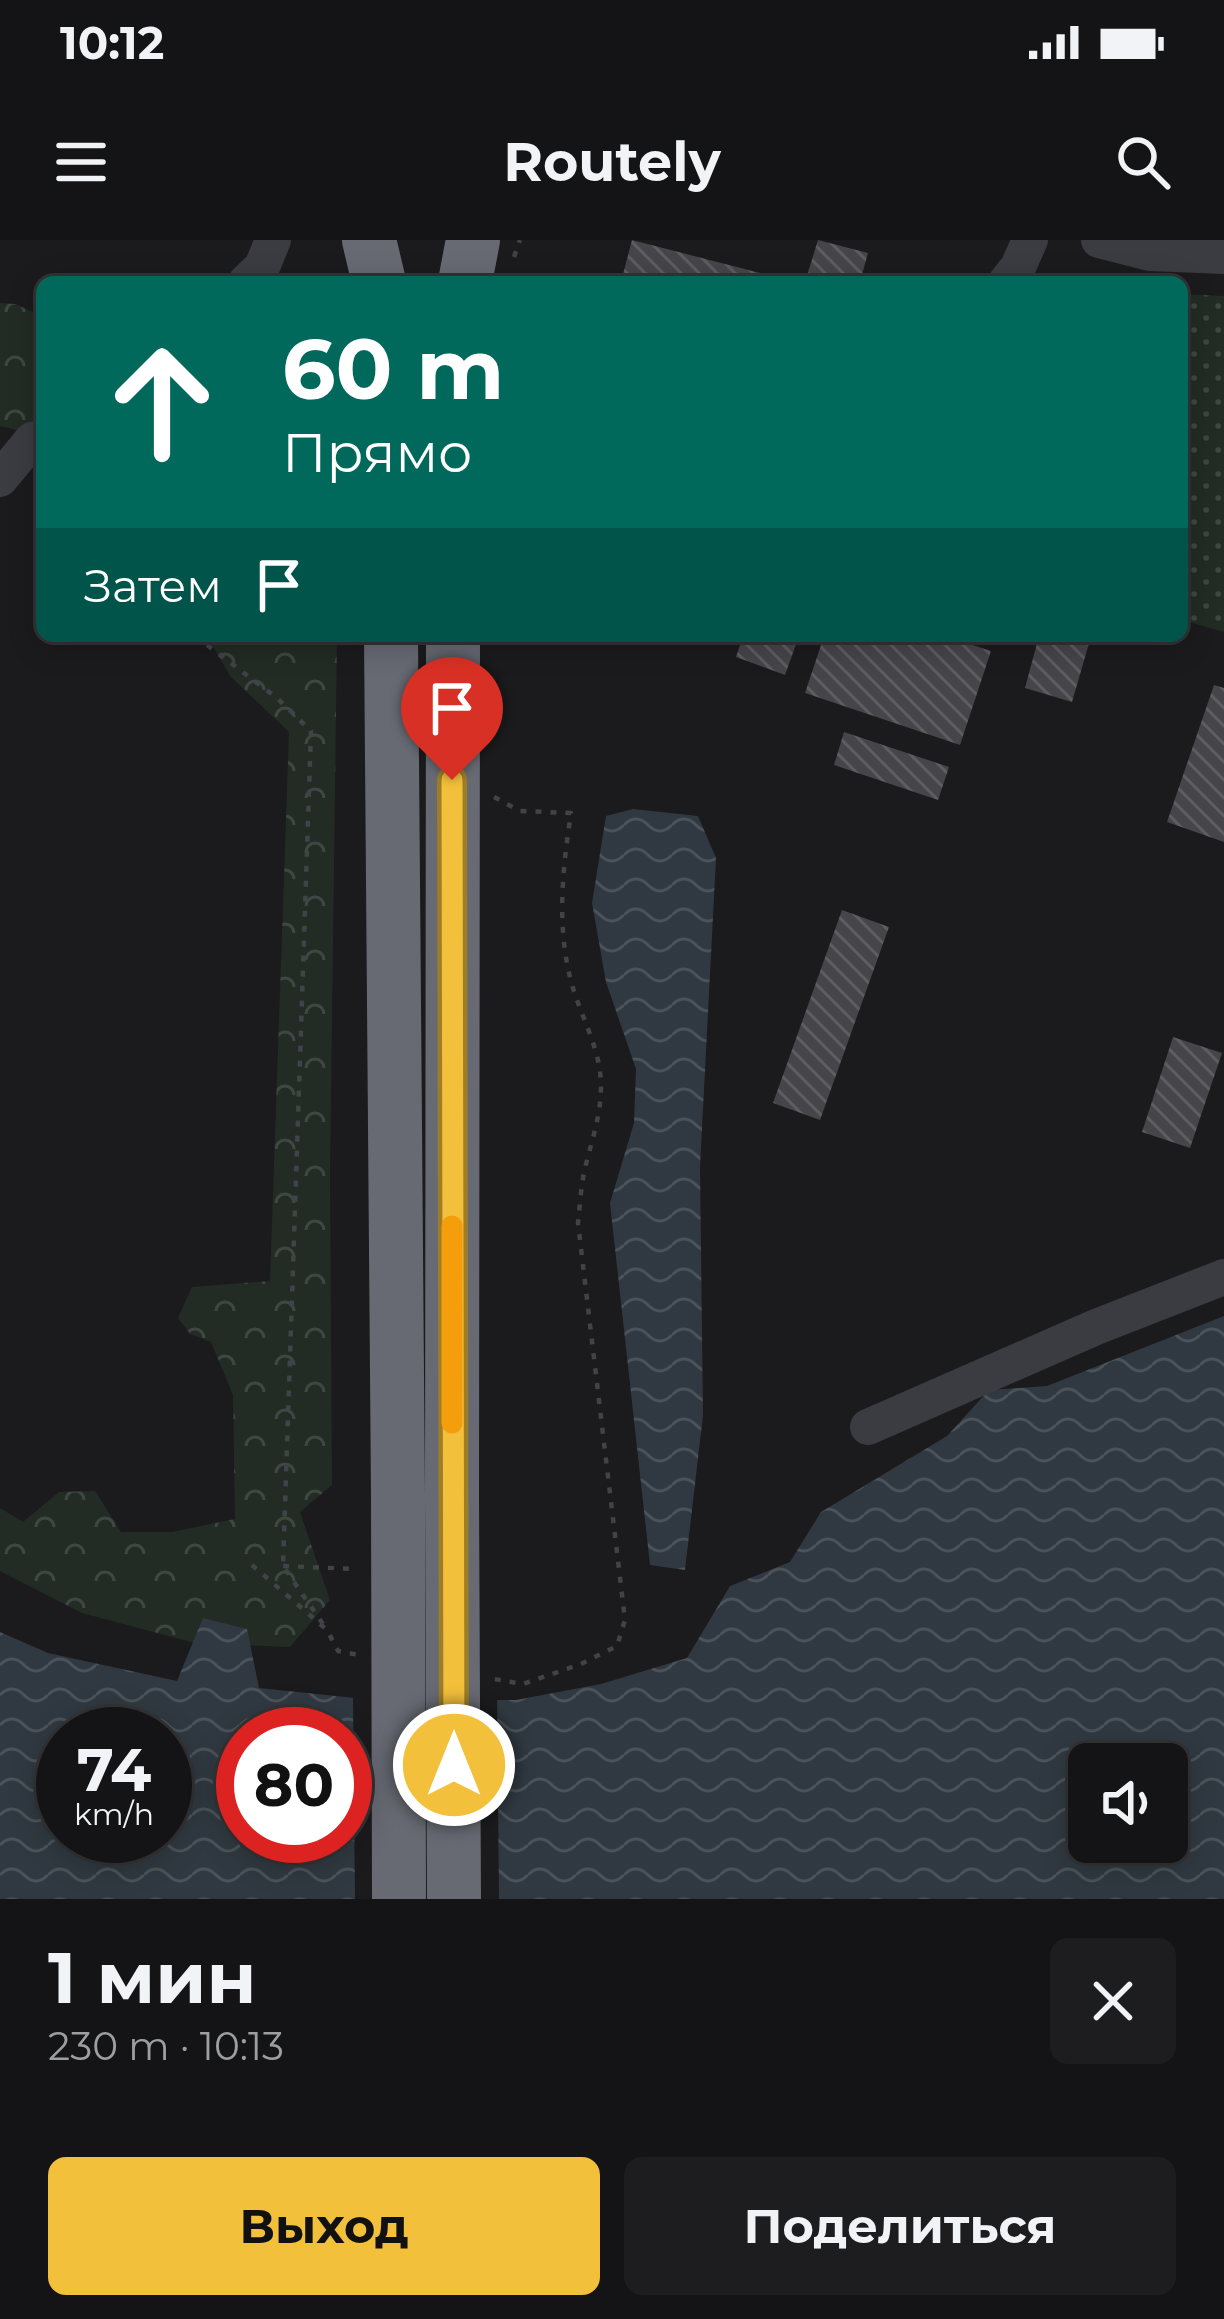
<!DOCTYPE html>
<html lang="ru">
<head>
<meta charset="utf-8">
<style>
	:root { --surface:#141416; --page:#1d1d1f; --text:#f1f3f6; --muted:#9d9ea1; --line:#333335; --accent:#f3c03c }
	body { margin:0; font-family:Montserrat,sans-serif; background:var(--page); color:var(--text); height:100vh; display:flex; flex-direction:column; font-size:45px; white-space:nowrap }
	* { box-sizing:border-box; margin:0 }
	p { font-size:39px; color:var(--muted) }
	.icon { flex:none; width:66px; height:66px; fill:none; stroke:currentColor; stroke-width:2; stroke-linecap:round; stroke-linejoin:round }
	.map { position:relative; height:1659px; overflow:hidden }
	.side { display:flex; flex-direction:column; background:var(--surface); flex:1 }
	.side>* { flex:none }
	.hud { position:absolute; left:36px; top:36px; width:1152px; height:366px; border-radius:18px; box-shadow:0 6px 30px #0003,0 0 0 3px var(--line); background:#00695c; color:#fff; overflow:hidden }
	.buttons { position:absolute; left:1068px; top:1503px; display:grid; gap:24px }
	.buttons a { display:grid; place-items:center; width:120px; height:120px; border-radius:18px; background:var(--surface); box-shadow:0 6px 30px #0003,0 0 0 3px var(--line); font-size:60px }
	.speed { position:absolute; left:36px; top:1467px; display:flex; gap:24px; font-size:60px; font-weight:700; text-align:center }
	.speed>* { display:grid; place-content:center; width:156px; height:156px; border-radius:50%; background:var(--surface); box-shadow:0 6px 30px #0003,0 0 0 3px var(--line); line-height:1 }
	.speed small { font-size:30px; font-weight:400 }
	.speed .limit { border:18px solid #d22; background:#fff; color:#111 }
	.pin { position:absolute; display:grid; place-items:center; width:102px; height:102px; color:#fff; margin:-123px -51px; border-radius:50% 50% 50% 0; rotate:-45deg; box-shadow:0 0 12px #0007 }
	.pin .icon { rotate:45deg }
	.me { position:absolute; width:132px; margin:-66px; rotate:0deg; stroke-linejoin:round; filter:drop-shadow(0 0 9px #0008) }
	.turn { display:flex; align-items:center; gap:42px; height:252px; padding:0 48px; font-size:54px }
	.turn .icon { width:156px; height:156px; stroke-width:2.5 }
	.turn b { display:block; font-size:84px; line-height:102px }
	.then { display:flex; align-items:center; height:114px; padding:0 48px; background:#0003; gap:24px; font-size:45px }
	.round { display:grid; place-items:center; flex:none; width:126px; height:126px; border-radius:18px; background:var(--page) }
	.summary { display:flex; align-items:center; justify-content:space-between; height:204px; padding:0 48px }
	h1 { font-size:72px; font-weight:700; line-height:90px }
	.primary-button { display:flex; gap:24px; margin-top:auto; padding:24px 48px }
	.primary-button a { flex:1; height:138px; border-radius:18px; background:var(--accent); color:#111; font-size:48px; font-weight:700; line-height:138px; text-align:center }
	.primary-button a+a { background:var(--page); color:var(--text) }
	.status { display:flex; justify-content:space-between; align-items:center; height:84px; padding:0 60px; background:var(--surface); direction:ltr }
	.status svg { height:33px; fill:currentColor }
	header { display:flex; justify-content:space-between; align-items:center; height:156px; padding:0 48px; background:var(--surface); font-size:54px; font-weight:700 }
	.map>svg:first-child { display:block }
	.forest { fill:url(#forest-crowns) }
	.park { fill:url(#park-dots) }
	.water { fill:url(#water-waves); fill-rule:evenodd }
	.pier { fill:#1b1a1d }
	.building { fill:url(#building-back-hatch) }
	.lines { fill:none; stroke-linecap:round; stroke-linejoin:round }
	.path { stroke:#414349; stroke-width:4.5; stroke-dasharray:6 9; stroke-linecap:butt }
	.minor { stroke:#3b3c42; stroke-width:36 }
	.highway { stroke:#676a73; stroke-width:54 }
	.highway-bridge { stroke:#676a73; stroke-width:54 }
	.route-casing { stroke:#9e7d27; stroke-width:30 }
	.route { stroke:#f3c03c; stroke-width:21 }
	.slow { stroke:#f59e0b; stroke-width:21 }
</style>
</head>
<body>
<div class="status"><b>10:12</b><svg viewBox="0 0 49 12"><path d="M0 12V9h3v3zM5 12V6h3v6zM10 12V3h3v9zM15 12V0h3v12zM26 1h20v11H26zM47 4h2v5h-2z"/></svg></div>
<header><svg class="icon" aria-label="menu" viewBox="0 0 24 24"><path d="M4 6h16M4 12h16M4 18h16"/></svg>Routely<svg class="icon" aria-label="search" viewBox="0 0 24 24"><circle cx="10" cy="10" r="6"/><path d="M15 15l6 6"/></svg></header>
<div class="map">
<svg width="1224" height="1659" viewBox="0 0 1224 1659">
	<defs>
		<pattern id="forest-crowns" width="20" height="18" patternUnits="userSpaceOnUse" patternTransform="scale(3)"><rect width="20" height="18" fill="#222b24"/><path d="M2 6a3 3 0 1 1 6 0M12 15a3 3 0 1 1 6 0" fill="none" stroke="#3f4742"/></pattern>
		<pattern id="park-dots" width="8" height="8" patternUnits="userSpaceOnUse" patternTransform="scale(3)"><rect width="8" height="8" fill="#222b24"/><path d="M2 2h.1M6 6h.1" fill="none" stroke="#3f4742" stroke-width="1.8" stroke-linecap="round"/></pattern>
		<pattern id="water-waves" width="16" height="10" patternUnits="userSpaceOnUse" patternTransform="scale(3)"><rect width="16" height="10" fill="#303941"/><path d="M0 5q4-4 8 0t8 0" fill="none" stroke="#4b535a"/></pattern>
		<pattern id="building-back-hatch" width="6" height="6" patternUnits="userSpaceOnUse" patternTransform="scale(3)"><rect width="6" height="6" fill="#45454a"/><path d="M-1 5l2 2M0 0l6 6M5-1l2 2" fill="none" stroke="#5d5d62"/></pattern>
	</defs>
	<rect width="100%" height="100%" fill="#1b1a1d"/>
	<!-- forest -->
	<g class="forest">
		<path d="M0,63L15,64L42,76V187L21,191L0,186Z"/>
		<path d="M207,396H337L330,933L332,1245L300,1272L330,1360L290,1407L195,1403L82,1373L0,1331V1268L23,1282L59,1252L95,1251L121,1292H172L235,1279L233,1155L211,1102L190,1094L178,1078L192,1047L270,1041L289,492L230,436Z"/>
	</g>
	<!-- park -->
	<path class="park" d="M1182,54L1224,56V392L1182,380Z"/>
	<!-- water -->
	<g class="water">
		<path d="M633,569L698,576L716,618L700,927L703,1175L685,1330L650,1325L610,963L634,883L636,829L606,742L592,663L606,576Z"/>
		<path d="M1224,1076V1659H0V1392L48,1413L177,1441L203,1378L247,1389L259,1448L374,1460H516L601,1444L687,1418L730,1346L790,1322L821,1272L947,1196L989,1150L1047,1146ZM63,1494H165V1596H63ZM243,1494H345V1596H243ZM1089,1524H1167V1602H1089Z"/>
	</g>
	<!-- pier -->
	<path class="pier" d="M353,1452L497,1454L499,1659H355Z"/>
	<!-- building -->
	<g class="building">
		<path d="M632,0L787,40V42H621Z"/>
		<path d="M818,0L868,13L860,42H805Z"/>
		<path d="M743,396H799L785,435L736,417Z"/>
		<path d="M824,396H945L991,411L960,505L805,453Z"/>
		<path d="M1039,396H1077L1090,400L1072,462L1025,448Z"/>
		<path d="M1214,445L1224,448V602L1167,582Z"/>
		<path d="M844,492L949,527L938,560L834,525Z"/>
		<path d="M842,670L889,687L820,880L773,863Z"/>
		<path d="M1173,797L1222,813L1190,908L1142,892Z"/>
	</g>
	<g class="lines">
		<!-- path -->
		<g class="path">
			<path d="M514,17L520,0"/>
			<path d="M195,396L277,458L311,491L283,1326L323,1384"/>
			<path d="M494,557L520,571L571,573C562,632 556,691 573,748C583,781 601,811 601,846C601,875 592,900 585,928C581,945 580,965 578,983L625,1380L617,1406L581,1424L523,1444L494,1439"/>
			<path d="M252,1325L327,1390L338,1411L359,1415"/>
			<path d="M283,1326L355,1329"/>
		</g>
		<!-- minor -->
		<g class="minor">
			<path d="M1099,0L1150,13L1224,16"/>
			<path d="M246,42L262,27L273,0"/>
			<path d="M1006,42L1018,27L1030,0"/>
			<path d="M0,239L32,200L42,198"/>
			<path d="M868,1187L1096,1087L1224,1037"/>
		</g>
		<!-- highway -->
		<g class="highway">
			<path d="M369,0L379,42"/>
			<path d="M465,42L473,0"/>
			<path d="M391,396L398,1256"/>
			<path d="M452,1258L453,396"/>
		</g>
		<!-- highway-bridge -->
		<g class="highway-bridge">
			<path d="M398,1256L399,1659"/>
			<path d="M452,1258L454,1659"/>
		</g>
	</g>
	<g class="lines">
		<!-- route casing -->
		<g class="route-casing">
			<path id="route" d="M452,540L454,1525"/>
		</g>
		<!-- route -->
		<use href="#route" class="route"/>
		<!-- slow -->
		<path class="slow" d="M452,986V1183"/>
	</g>
</svg>
<div class="buttons">
<a><svg class="icon" aria-label="sound" viewBox="0 0 24 24"><path d="M4 9h4l5-4v14l-5-4H4zM17 9q2 3 0 6"/></svg></a>
</div>
<div class="speed"><div>74<small>km/h</small></div><div class="limit">80</div></div>
<div class="pin" style="left:452px;top:540px;background:#d93025"><svg class="icon" aria-label="arrive" viewBox="0 0 24 24"><path d="M6 21V4h12l-3 4 3 4H6"/></svg></div>
<svg class="me" style="left:454px;top:1525px" viewBox="-20 -20 40 40"><circle r="17" fill="#f3c03c" stroke="#fff" stroke-width="3"/><path d="M0-11L8 9 0 5-8 9z" fill="#fff"/></svg>
<div class="hud">
<div class="turn"><svg class="icon" aria-label="ahead" viewBox="0 0 24 24"><path d="M12 20V5M6 11l6-6 6 6"/></svg><div><b>60 m</b>Прямо</div></div>
<div class="then">Затем<svg class="icon" aria-label="arrive" viewBox="0 0 24 24"><path d="M6 21V4h12l-3 4 3 4H6"/></svg></div>
</div>
</div>
<section class="side">
<div class="summary"><div><h1>1 мин</h1><p>230 m · 10:13</p></div><a class="round"><svg class="icon" aria-label="close" viewBox="0 0 24 24"><path d="M6 6l12 12M18 6L6 18"/></svg></a></div>
<div class="primary-button"><a>Выход</a><a>Поделиться</a></div>
</section>
</body>
</html>
